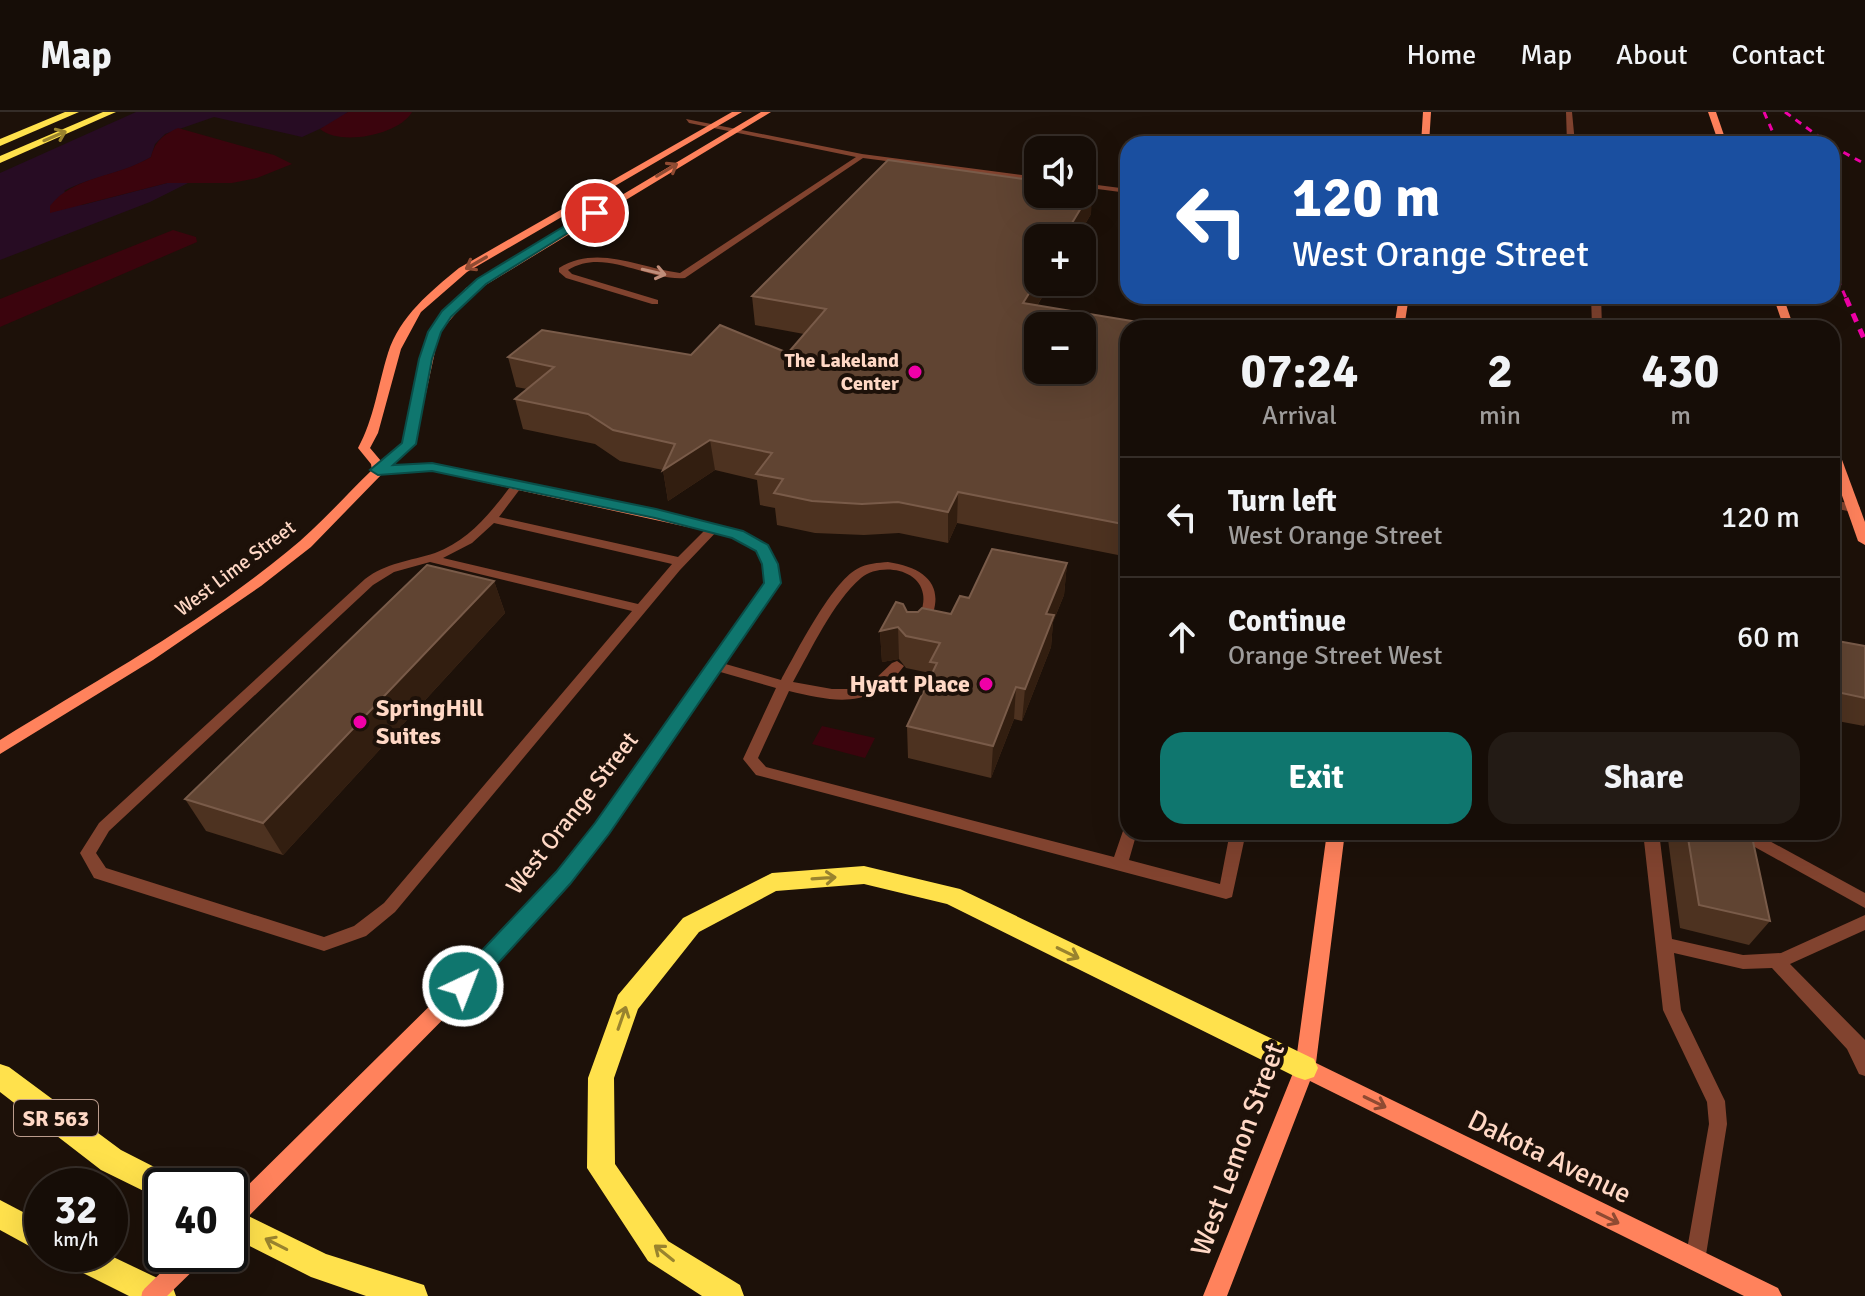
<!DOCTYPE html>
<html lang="en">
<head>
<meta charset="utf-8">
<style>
	:root { --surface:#160d07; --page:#231b15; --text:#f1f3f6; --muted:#9e9c9b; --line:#352d28; --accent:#0f766e }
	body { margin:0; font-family:Signika,sans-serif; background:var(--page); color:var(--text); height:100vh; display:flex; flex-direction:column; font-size:30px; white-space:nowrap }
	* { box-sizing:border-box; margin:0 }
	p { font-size:26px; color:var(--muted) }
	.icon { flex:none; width:44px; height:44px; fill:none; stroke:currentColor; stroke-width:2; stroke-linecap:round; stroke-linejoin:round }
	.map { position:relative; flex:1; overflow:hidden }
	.drawer { position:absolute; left:1120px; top:208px; width:720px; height:520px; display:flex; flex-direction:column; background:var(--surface); border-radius:24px; box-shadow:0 8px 32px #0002,0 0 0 2px var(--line) }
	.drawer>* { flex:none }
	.banner { position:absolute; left:1120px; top:24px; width:720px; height:168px; border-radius:24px; box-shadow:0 8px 32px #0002,0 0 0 2px var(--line); background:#1a4fa0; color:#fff; overflow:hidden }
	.tools { position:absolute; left:1024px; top:24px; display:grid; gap:16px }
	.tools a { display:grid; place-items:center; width:72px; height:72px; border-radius:16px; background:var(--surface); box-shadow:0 8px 32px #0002,0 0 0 2px var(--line); font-size:40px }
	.speed { position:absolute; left:24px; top:1056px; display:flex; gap:16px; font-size:40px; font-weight:700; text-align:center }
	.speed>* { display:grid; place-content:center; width:104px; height:104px; border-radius:50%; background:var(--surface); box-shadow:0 8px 32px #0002,0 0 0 2px var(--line); line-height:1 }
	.speed small { font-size:20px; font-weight:400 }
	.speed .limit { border:4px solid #111; border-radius:12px; background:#fff; color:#111 }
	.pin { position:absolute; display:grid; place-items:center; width:68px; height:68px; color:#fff; margin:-34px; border:4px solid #fff; border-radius:50%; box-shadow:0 2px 8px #0007 }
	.me { position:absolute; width:88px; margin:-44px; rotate:43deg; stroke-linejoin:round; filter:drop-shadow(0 0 6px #0008) }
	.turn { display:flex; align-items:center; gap:28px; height:168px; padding:0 40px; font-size:36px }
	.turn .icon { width:104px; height:104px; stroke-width:2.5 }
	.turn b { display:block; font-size:56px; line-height:68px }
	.eta { display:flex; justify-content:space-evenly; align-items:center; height:136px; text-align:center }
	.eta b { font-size:48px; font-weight:700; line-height:56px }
	.cta { display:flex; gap:16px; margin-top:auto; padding:16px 40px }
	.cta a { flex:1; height:92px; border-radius:24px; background:var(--accent); color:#fff; font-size:32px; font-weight:700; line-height:92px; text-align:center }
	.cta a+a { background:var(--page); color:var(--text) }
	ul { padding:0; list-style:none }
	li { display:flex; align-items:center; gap:24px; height:120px; padding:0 40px; border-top:2px solid var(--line) }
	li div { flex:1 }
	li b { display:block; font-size:30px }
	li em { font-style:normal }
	header { display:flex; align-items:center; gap:48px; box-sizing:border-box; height:112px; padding:0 40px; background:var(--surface); border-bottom:2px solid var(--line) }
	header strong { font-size:38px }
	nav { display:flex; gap:44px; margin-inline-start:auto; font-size:28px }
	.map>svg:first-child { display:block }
	.green { fill:#270c23 }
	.water { fill:#3b040d }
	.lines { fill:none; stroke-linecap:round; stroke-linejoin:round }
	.lane { fill:#81432f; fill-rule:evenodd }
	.street { fill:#81432f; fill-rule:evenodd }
	.secondary { fill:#ff825c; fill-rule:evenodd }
	.primary { fill:#ffe14c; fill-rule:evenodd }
	.rail-far1 { stroke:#f000a7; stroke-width:3; stroke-dasharray:7 6; stroke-linecap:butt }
	.rail { stroke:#f000a7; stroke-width:5; stroke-dasharray:9 8; stroke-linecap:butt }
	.secondary-bridge { stroke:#ff825c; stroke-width:21 }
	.wall { fill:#4d3220 }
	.shaded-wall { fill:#321e10 }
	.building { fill:#604432; stroke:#795b49; stroke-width:2; fill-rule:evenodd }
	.oneway { stroke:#99832e }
	.oneway2 { stroke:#8e4a32 }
	.oneway3 { stroke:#c08e7a }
	.route { fill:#0f766e; stroke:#0a4d48; stroke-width:2 }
	.poi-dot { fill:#f000a7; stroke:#1d1109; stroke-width:3 }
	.labels { text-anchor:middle; stroke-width:8; stroke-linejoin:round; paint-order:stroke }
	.far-poi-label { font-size:20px; font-weight:bold; fill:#ffd8c5; stroke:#1d1109; text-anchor:end }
	.far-street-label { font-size:20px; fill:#ffd8c5; stroke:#1d1109 }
	.shield { fill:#1d1109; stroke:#bb9c8d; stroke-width:2 }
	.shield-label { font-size:22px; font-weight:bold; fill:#ffd8c5 }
	.poi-label { font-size:24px; font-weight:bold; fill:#ffd8c5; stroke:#1d1109; text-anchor:end }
	.street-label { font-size:24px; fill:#ffd8c5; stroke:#1d1109 }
	.near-street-label { font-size:28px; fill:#ffd8c5; stroke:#1d1109 }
</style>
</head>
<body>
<header>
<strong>Map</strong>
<nav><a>Home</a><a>Map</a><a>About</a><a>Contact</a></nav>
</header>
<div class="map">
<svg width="1865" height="1184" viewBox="0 0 1865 1184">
	<rect width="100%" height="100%" fill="#1d1109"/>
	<!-- green -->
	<path class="green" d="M136,0H348L333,11L302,25L214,5L165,22L155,32L151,45C123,62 92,64 64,79L82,93L167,71L190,70L150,90L0,148V61Z"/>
	<!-- water -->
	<g class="water">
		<path d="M348,0H412C400,22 341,35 320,17Z"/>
		<path d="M178,16L274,43L292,52L257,66L232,71H167L50,101V94C73,64 118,65 151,45C155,29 163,23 178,16Z"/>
		<path d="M173,118L196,125L197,130L0,215V187Z"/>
		<path d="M822,614L875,626L865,646L812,632Z"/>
	</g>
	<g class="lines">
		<!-- lane -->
		<g class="lane">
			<path d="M1566,0H1572L1575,32H1567Z"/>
			<path d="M686,7L862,42L1038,65V69L863,46L685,166C646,169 605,135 568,158L572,162L658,188V192H652L566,166L559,160V156C598,132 639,156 680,161L856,45L689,11Z"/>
			<path d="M1082,71L1128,77V81L1082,75Z"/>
			<path d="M1591,184H1601L1602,216H1592Z"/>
			<path d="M517,370L523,373L499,405L678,445L710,413H718L720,416L680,458L395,800L366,824L324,839L94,766L80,741L99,711L365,467C386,451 410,449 435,441C470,428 492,399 513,371ZM494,411L672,452L638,492L443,446L472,431ZM430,450L632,499L384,791L354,814L324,825L106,756L96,741L109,719L373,473L394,460Z"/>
			<path d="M888,450C928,456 948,476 927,515L922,516L915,512C920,503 925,493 923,482C919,456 879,451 861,466C833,490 811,538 793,570L832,577H861L872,570L892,551L897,549L904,554C872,598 835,590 789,579L758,646L766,655L1114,745L1124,716L1128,714V720H1137L1129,748L1220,772L1230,720H1246L1232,785L1226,787L756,663L743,647L776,576L710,557L708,554L710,551L715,549L781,568C796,541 831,471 857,457C867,451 878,451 888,450Z"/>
			<path d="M1643,720H1659L1672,827L1743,843L1781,841L1865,803V818L1790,852L1865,928V964L1859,962L1847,937L1772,856L1743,857L1674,841L1681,898L1725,989L1727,1012L1705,1149L1702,1156L1695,1159L1688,1156L1685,1149L1709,1012L1707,990L1663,898Z"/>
			<path d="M1732,720H1753L1865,781V796L1735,724Z"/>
		</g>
		<!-- street -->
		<path class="street" d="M1832,388L1858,393L1860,396L1853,400L1832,396Z"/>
		<!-- secondary -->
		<g class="secondary">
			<path d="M732,0H742L467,160L421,200L401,237L378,321L370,336L381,349L403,331L429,220L466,176L761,0H771L474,180L439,221L415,332L391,353L432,351L656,398L743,419L767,433L777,452L779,471L608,721L569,771L470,880L238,1115L230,1118V1091L456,868L557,761L596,711L765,471L763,452L756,439L733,425L432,359L382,362L311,435L261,474L153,548L0,642V628C97,568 200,512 288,439C318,415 344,385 372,358L371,352L358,336C374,307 378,273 388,241C400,204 430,180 459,156Z"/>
			<path d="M1423,0H1431L1429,32H1421Z"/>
			<path d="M1708,0H1716L1727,32H1719Z"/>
			<path d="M1399,184H1409L1404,216H1394Z"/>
			<path d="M1773,184H1783L1794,216H1784Z"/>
			<path d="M1832,333L1838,337L1865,410V433L1858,429L1832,355Z"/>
			<path d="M1327,720H1345L1316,951L1778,1176L1782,1184H1744L1310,969L1227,1184H1203L1295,956Z"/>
		</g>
		<!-- primary -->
		<g class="primary">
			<path d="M65,0H79L0,34V27Z"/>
			<path d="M103,0H116L0,51V44Z"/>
			<path d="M864,754L960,777L1314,947L1318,956L1314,965L1305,968L1296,965L947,792L864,772L776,779L699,820L638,897L614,966L615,1052L668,1129L740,1173L744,1184H702L648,1149L587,1056L588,966L618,883L683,806L772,761Z"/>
			<path d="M0,952L9,955L121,1038L172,1064L176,1074H162V1088L101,1058L0,980Z"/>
			<path d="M0,1088L42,1110V1141L0,1118Z"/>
			<path d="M230,1095L326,1142L424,1173L428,1184H366L311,1165L230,1124Z"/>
			<path d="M60,1142H107L172,1173L176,1184H129L65,1152Z"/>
		</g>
		<!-- rail-far1 -->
		<g class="rail-far1">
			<path d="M1764,0L1778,32"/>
			<path d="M1785,0L1829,32"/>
			<path d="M1832,34L1865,52"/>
			<path d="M1832,155L1847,188"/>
		</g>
		<!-- rail -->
		<path class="rail" d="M1846,186L1865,229"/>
		<!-- secondary-bridge -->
		<path class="secondary-bridge" d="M152,1184L195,1142"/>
	</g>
	<!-- wall -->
	<g class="wall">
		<path d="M1091,102L1077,126H1038L1051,170L1037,194L1128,216V445L957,411L948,431L899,421L864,423L815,421L777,413L775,396L760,393L757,368L715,358L668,389L663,358L620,349L595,332L523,317L515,287L527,277L516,275L508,245L691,243L788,241L804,222L755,213L752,184Z"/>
		<path d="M1067,451L1064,483L1053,510L1051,535L1022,609L1014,607L991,666L908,646L907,614L930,566V561L906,556L899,547L882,550L880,519L907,500L951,502L969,486Z"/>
		<path d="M494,469L505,501L283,743L206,719L185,687Z"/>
		<path d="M1832,528L1865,534V612L1864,614L1832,608Z"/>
		<path d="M1667,720H1751L1770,809L1749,833L1680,816Z"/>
	</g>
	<!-- shaded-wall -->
	<g class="shaded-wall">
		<path d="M1093,76L1091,102L1077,126H1063Z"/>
		<path d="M1038,167V170H1051L1021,220L1023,191Z"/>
		<path d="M710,328L715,358L668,389L663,358Z"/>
		<path d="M958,380L957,411L948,431V400Z"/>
		<path d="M1067,451L1064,483L1053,510L1051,535L1022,609L1025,577L1046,502Z"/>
		<path d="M494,469L505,501L283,743L263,711Z"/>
		<path d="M898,515L899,547L882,550L880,519Z"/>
		<path d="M1016,575L1014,607L991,666L993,634Z"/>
	</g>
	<!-- building -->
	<g class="building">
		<path d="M888,48L1038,69V82H1082V75L1093,76L1063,126H1038V167L1023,191L1174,216H1128V413L958,380L948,400L898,390L862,392L812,389L774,381L783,367L756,362L772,341L710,328L663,358L675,332L613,318L588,302L515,287L554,255L508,245L542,218L691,243L720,213L788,241L826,197L752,184ZM1038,214H1082V258H1038Z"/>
		<path d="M992,437L1067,451L1046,502L1054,503L1025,577L1016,575L993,634L907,614L937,551L930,550L940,531L906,524L898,515L880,519L896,490L903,492L907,500H918L922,496L951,502L960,484L969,486Z"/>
		<path d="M427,453L494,469L263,711L185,687Z"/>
		<path d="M1832,528L1865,534V586L1832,579Z"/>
		<path d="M1687,720H1751L1770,809L1699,793Z"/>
	</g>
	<!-- one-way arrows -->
	<defs><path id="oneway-shaft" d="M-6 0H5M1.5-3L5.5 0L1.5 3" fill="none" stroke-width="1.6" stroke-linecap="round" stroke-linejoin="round" transform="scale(2)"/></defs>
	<g class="oneway">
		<use href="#oneway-shaft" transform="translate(55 24) rotate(-23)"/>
		<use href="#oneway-shaft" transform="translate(824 766) rotate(-4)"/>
		<use href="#oneway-shaft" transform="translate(1068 841) rotate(26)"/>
		<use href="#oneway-shaft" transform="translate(622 906) rotate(-71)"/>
		<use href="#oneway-shaft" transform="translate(276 1132) rotate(-153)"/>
		<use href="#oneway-shaft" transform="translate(664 1141) rotate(-141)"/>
	</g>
	<g class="oneway2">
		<use href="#oneway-shaft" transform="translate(667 58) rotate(-31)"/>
		<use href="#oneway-shaft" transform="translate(476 151) rotate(150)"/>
		<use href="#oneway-shaft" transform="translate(1375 990) rotate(26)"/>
		<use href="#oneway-shaft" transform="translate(1608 1106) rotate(26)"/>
	</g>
	<use class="oneway3" href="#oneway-shaft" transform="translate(654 160) rotate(13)"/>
	<!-- route -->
	<path class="route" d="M591,98L600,101L486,172L451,205L441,220L432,247L416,332L393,353L432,351L656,397L743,419L768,433L778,452L781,471L609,722L570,772L471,881L463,884L455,881L452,874L455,867L556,760L595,711L764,471L762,452L756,439L732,426L655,406L432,359L378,363L370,358L402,331L419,247L428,220L442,199L477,167Z"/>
	<!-- markers -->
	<g class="poi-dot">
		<circle cx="915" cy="260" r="8"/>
		<circle cx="986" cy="572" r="8"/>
		<circle cx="360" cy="610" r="8"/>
	</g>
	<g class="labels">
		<!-- far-poi labels -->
		<g class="far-poi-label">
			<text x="899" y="255">The Lakeland<tspan x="899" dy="23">Center</tspan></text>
		</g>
		<!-- far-street labels -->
		<g class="far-street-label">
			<text transform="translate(235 456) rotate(-37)" y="7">West Lime Street</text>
		</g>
		<!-- shield labels -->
		<rect class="shield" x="14" y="988" width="84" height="36" rx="6"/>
		<g class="shield-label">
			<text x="56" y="1014">SR 563</text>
		</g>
		<!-- poi labels -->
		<g class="poi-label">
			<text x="970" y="580">Hyatt Place</text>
			<text x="376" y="604" text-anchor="start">SpringHill<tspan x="376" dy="28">Suites</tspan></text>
		</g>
		<!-- street labels -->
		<g class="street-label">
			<text transform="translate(572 701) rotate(-52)" y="8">West Orange Street</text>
		</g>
		<!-- near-street labels -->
		<g class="near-street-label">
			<text transform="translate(1237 1037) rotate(-70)" y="10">West Lemon Street</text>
			<text transform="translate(1550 1044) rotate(26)" y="10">Dakota Avenue</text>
		</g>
	</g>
</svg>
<div class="tools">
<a><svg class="icon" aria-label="sound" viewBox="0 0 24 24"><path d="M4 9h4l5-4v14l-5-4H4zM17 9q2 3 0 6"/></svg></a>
<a>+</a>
<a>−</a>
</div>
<div class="speed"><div>32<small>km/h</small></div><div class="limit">40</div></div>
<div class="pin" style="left:595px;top:101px;background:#d93025"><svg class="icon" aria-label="arrive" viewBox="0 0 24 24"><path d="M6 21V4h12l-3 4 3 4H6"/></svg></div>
<svg class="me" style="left:463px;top:874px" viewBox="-20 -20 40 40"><circle r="17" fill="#0f766e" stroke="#fff" stroke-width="3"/><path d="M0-11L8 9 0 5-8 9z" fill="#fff"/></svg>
<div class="banner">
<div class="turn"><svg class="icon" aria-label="left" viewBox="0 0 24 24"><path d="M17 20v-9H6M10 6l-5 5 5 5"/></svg><div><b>120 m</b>West Orange Street</div></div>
</div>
<section class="drawer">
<div class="eta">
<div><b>07:24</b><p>Arrival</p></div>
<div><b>2</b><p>min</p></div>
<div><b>430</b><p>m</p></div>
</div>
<ul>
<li><svg class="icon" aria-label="left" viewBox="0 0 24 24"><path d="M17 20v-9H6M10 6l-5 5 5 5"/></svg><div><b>Turn left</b><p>West Orange Street</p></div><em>120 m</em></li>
<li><svg class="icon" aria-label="ahead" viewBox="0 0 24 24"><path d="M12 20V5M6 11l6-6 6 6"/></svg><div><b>Continue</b><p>Orange Street West</p></div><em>60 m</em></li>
</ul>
<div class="cta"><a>Exit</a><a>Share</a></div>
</section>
</div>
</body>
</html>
